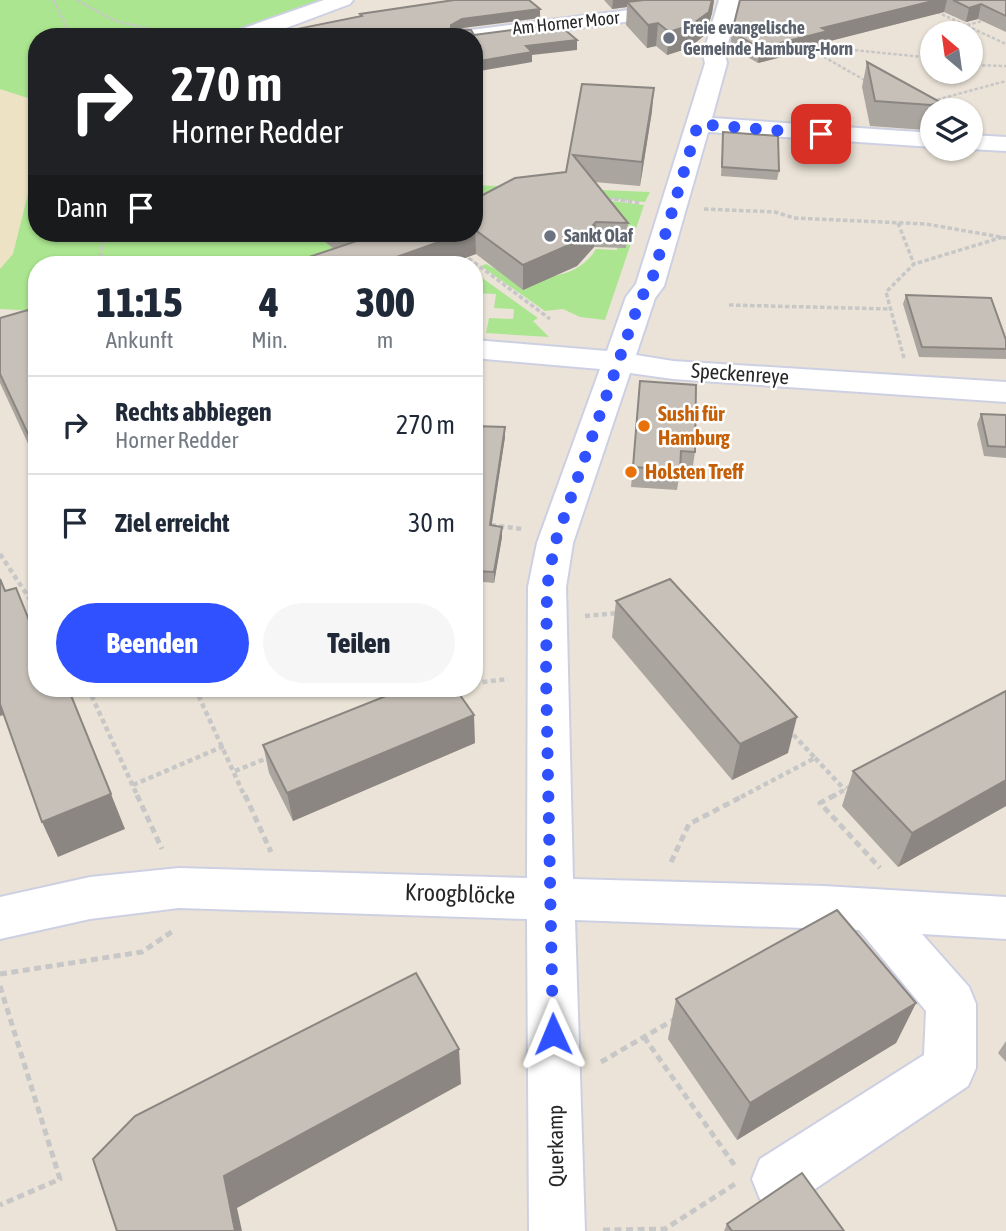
<!DOCTYPE html>
<html lang="de">
<head>
<meta charset="utf-8">
<style>
	:root { --surface:#fff; --page:#f6f6f7; --text:#1f2937; --muted:#747a83; --line:#e0e1e3; --accent:#3051ff }
	body { margin:0; font-family:"Asap Condensed",sans-serif; background:var(--page); color:var(--text); height:100vh; display:flex; flex-direction:column; font-size:26px; white-space:nowrap }
	* { box-sizing:border-box; margin:0 }
	p { font-size:23px; color:var(--muted) }
	.icon { flex:none; width:38px; height:38px; fill:none; stroke:currentColor; stroke-width:2; stroke-linecap:round; stroke-linejoin:round }
	.map { position:relative; flex:1; overflow:hidden }
	.sheet { position:absolute; left:28px; top:256px; width:455px; height:441px; display:flex; flex-direction:column; background:var(--surface); border-radius:28px; box-shadow:0 2px 5px #0004 }
	.sheet>* { flex:none }
	.hud { position:absolute; left:28px; top:28px; width:455px; height:214px; border-radius:28px; box-shadow:0 2px 5px #0004; background:#202124; color:#fff; overflow:hidden }
	.needle { width:46px; rotate:331deg }
	.fabs { position:absolute; left:920px; top:21px; display:grid; gap:14px }
	.fabs a { display:grid; place-items:center; width:63px; height:63px; border-radius:50%; background:var(--surface); box-shadow:0 2px 5px #0004; font-size:35px }
	.pin { position:absolute; display:grid; place-items:center; width:60px; height:60px; color:#fff; margin:-30px; border-radius:14px; box-shadow:0 4px 10px #0006 }
	.me { position:absolute; width:77px; margin:-38px; rotate:359deg; stroke-linejoin:round; filter:drop-shadow(0 0 5px #0008) }
	.turn { display:flex; align-items:center; gap:24px; height:147px; padding:0 28px; font-size:32px }
	.turn .icon { width:91px; height:91px; stroke-width:2.5 }
	.turn b { display:block; font-size:49px; line-height:60px }
	.then { display:flex; align-items:center; height:66px; padding:0 28px; background:#0003; gap:14px; font-size:26px }
	.eta { display:flex; justify-content:space-evenly; align-items:center; height:119px; text-align:center }
	.eta b { font-size:42px; font-weight:800; line-height:49px }
	.primary-button { display:flex; gap:14px; margin-top:auto; padding:14px 28px }
	.primary-button a { flex:1; height:80px; border-radius:42px; background:var(--accent); color:#fff; font-size:28px; font-weight:800; line-height:80px; text-align:center }
	.primary-button a+a { background:var(--page); color:var(--text) }
	ul { padding:0; list-style:none }
	li { display:flex; align-items:center; gap:21px; height:98px; padding:0 28px; border-top:2px solid var(--line) }
	li div { flex:1 }
	li b { display:block; font-size:26px }
	li em { font-style:normal }
	.map>svg:first-child { display:block }
	.education { fill:#eee2c5 }
	.green { fill:#abe590 }
	.lines { fill:none; stroke-linecap:round; stroke-linejoin:round }
	.minor-casing { stroke:#cdd0e2; stroke-width:4 }
	.path-far3 { stroke:#c7c7c7; stroke-width:2.5; stroke-dasharray:3.5 2; stroke-linecap:butt }
	.path-far2 { stroke:#c7c7c7; stroke-width:3.5; stroke-dasharray:4.5 2.5; stroke-linecap:butt }
	.path-far1 { stroke:#c7c7c7; stroke-width:4.5; stroke-dasharray:5 3.5; stroke-linecap:butt }
	.path { stroke:#c7c7c7; stroke-width:5; stroke-dasharray:7 4.5; stroke-linecap:butt }
	.minor { fill:#fff; fill-rule:evenodd }
	.wall { fill:#aaa59e }
	.shaded-wall { fill:#8b8681 }
	.building { fill:#c6c0b8; stroke:#8b8681; stroke-width:2 }
	.route { stroke:#3051ff; stroke-width:12; stroke-dasharray:0 21.6 }
	.worship-dot { fill:#6b7280; stroke:#fff; stroke-width:2.5 }
	.food-dot { fill:#e8710a; stroke:#fff; stroke-width:2.5 }
	.labels { text-anchor:middle; stroke-width:5; stroke-linejoin:round; paint-order:stroke }
	.far-street-label { font-size:18px; fill:#272727; stroke:#fff }
	.far-worship-label { font-size:18px; font-weight:bold; fill:#5b616d; stroke:#fff; text-anchor:start }
	.street-label { font-size:21px; fill:#272727; stroke:#fff }
	.food-label { font-size:21px; font-weight:bold; fill:#c56008; stroke:#fff; text-anchor:start }
	.near-street-label { font-size:24px; fill:#272727; stroke:#fff }
</style>
</head>
<body>
<div class="map">
<svg width="1006" height="1231" viewBox="0 0 1006 1231">
	<rect width="100%" height="100%" fill="#ebe3d7"/>
	<!-- education -->
	<path class="education" d="M0,89L37,101V157L13,254L0,269Z"/>
	<!-- green -->
	<g class="green">
		<path d="M0,0H335L231,37H37V101L0,89Z"/>
		<path d="M37,157V233H314L372,264H37V311L0,309V269L13,254Z"/>
		<path d="M474,185L650,192L645,202L555,192L474,210Z"/>
		<path d="M553,194L644,205L605,320L580,317L563,309L545,311L481,266L486,264C518,283 575,285 596,249L617,250C616,217 579,208 553,194Z"/>
		<path d="M474,272L538,318L533,321L549,337L486,333L489,318L513,319L514,309L494,308L496,294L474,293Z"/>
	</g>
	<g class="lines">
		<!-- minor casing -->
		<g class="minor-casing">
			<g id="minor">
				<path d="M324,0H353L350,4L262,37H231L233,32Z"/>
				<path d="M719,0H739L725,55L727,63L712,118L933,133V147L708,132L664,286L655,298L636,355L673,361L1006,382V402L673,379L630,373L573,543L566,587L573,879L824,886L1006,897V939L922,934L969,987L976,1004V1068L968,1086L800,1199L780,1207L760,1199L752,1179L760,1159L924,1055L926,1011L859,930L575,920L585,1231H529L527,919L179,908L90,919L0,939V897L90,877L179,868L527,878L528,587L537,543L600,369L474,358V340L607,351L626,297L636,284L705,63L703,55Z"/>
				<path d="M677,4L684,6L687,10L684,14L474,42V37H453L463,31Z"/>
				<path d="M971,135L1006,137V151L969,149H971Z"/>
			</g>
		</g>
		<!-- path-far3 -->
		<g class="path-far3">
			<path d="M53,0L72,37"/>
			<path d="M77,0L115,21L186,37"/>
			<path d="M937,12L1006,44"/>
			<path d="M967,25L986,20"/>
			<path d="M822,42L833,48L819,54L866,81"/>
			<path d="M833,48L933,58"/>
			<path d="M971,65L1006,66"/>
			<path d="M932,101L1006,81"/>
			<path d="M604,198L627,201"/>
		</g>
		<!-- path-far2 -->
		<g class="path-far2">
			<path d="M614,199L640,203"/>
			<path d="M704,209L775,212L794,218L926,224L1006,238"/>
			<path d="M898,223L914,264"/>
			<path d="M463,254L550,319"/>
			<path d="M99,264L105,233"/>
			<path d="M729,305L891,309"/>
			<path d="M904,358L886,292L914,264L1003,237"/>
		</g>
		<!-- path-far1 -->
		<g class="path-far1">
			<path d="M474,523L522,529"/>
			<path d="M0,554L37,610"/>
			<path d="M585,616L618,613"/>
			<path d="M474,683L508,679"/>
			<path d="M88,688L138,797"/>
			<path d="M195,688L245,797"/>
			<path d="M815,758L845,790"/>
			<path d="M235,771L270,757"/>
			<path d="M133,785L224,746"/>
			<path d="M741,797L815,758L789,730"/>
			<path d="M832,797L851,786"/>
		</g>
		<!-- path -->
		<g class="path">
			<path d="M137,795L162,849"/>
			<path d="M245,795L271,852"/>
			<path d="M835,795L820,803L880,868"/>
			<path d="M671,862L689,824L745,795"/>
			<path d="M0,974L142,952L173,931"/>
			<path d="M0,986L60,1179L0,1205"/>
			<path d="M644,1037L735,1166"/>
			<path d="M601,1062L675,1019"/>
			<path d="M603,1230L665,1229L735,1184"/>
		</g>
		<!-- minor -->
		<use href="#minor" class="minor"/>
	</g>
	<!-- wall -->
	<g class="wall">
		<path d="M604,0H714L712,13L706,34L689,48L667,55L656,46L647,48L626,25L627,7L612,9Z"/>
		<path d="M740,0H1006V32L978,19L966,22L944,12L826,42L825,46L758,63L730,47L732,32Z"/>
		<path d="M867,62L940,102L933,110V127L925,130L870,126L862,87Z"/>
		<path d="M582,84L652,111L640,186L594,182L628,223L626,248L594,247L577,266L523,290L476,254L448,264H288L334,249L314,233H474L479,197L566,172Z"/>
		<path d="M723,132L779,171L777,180L721,176Z"/>
		<path d="M154,233H224V234Z"/>
		<path d="M906,295L1006,349V359L919,357L903,304Z"/>
		<path d="M0,318L37,327V463L0,383Z"/>
		<path d="M640,381L695,452L692,472L680,471L677,490L631,487Z"/>
		<path d="M981,414L1006,415V458L984,456L977,424Z"/>
		<path d="M474,426L505,427V437L491,525L502,537L494,583L474,581Z"/>
		<path d="M616,601L788,753L732,780L612,637Z"/>
		<path d="M1006,691V806L898,867L842,806L853,771Z"/>
		<path d="M475,743L293,821L269,773L263,745Z"/>
		<path d="M676,999L916,1003L896,1043L737,1140L668,1039Z"/>
		<path d="M1006,1041V1062L998,1053Z"/>
		<path d="M727,1224L844,1231H724Z"/>
	</g>
	<!-- shaded-wall -->
	<g class="shaded-wall">
		<path d="M613,0H682L627,2V7L612,9Z"/>
		<path d="M712,0H714L712,13L706,34L689,48L667,55L669,32Z"/>
		<path d="M937,0H947L944,12L826,42L825,46L758,63L760,48L822,28Z"/>
		<path d="M981,4L978,19L966,22L969,8Z"/>
		<path d="M540,9V18L463,28L452,35L451,37V25L462,19Z"/>
		<path d="M658,23L656,46L647,48L648,25Z"/>
		<path d="M577,40V50L532,55V62L474,72V62L526,46Z"/>
		<path d="M654,88L652,111L640,186L642,162Z"/>
		<path d="M940,102L938,110H933V127L925,130L931,105Z"/>
		<path d="M596,222L594,247L577,266L523,290V265Z"/>
		<path d="M474,229H475L476,254L448,264H377L464,233H474Z"/>
		<path d="M505,427V437L490,536V525Z"/>
		<path d="M502,527V537L494,583V572Z"/>
		<path d="M0,698L7,714L0,716Z"/>
		<path d="M474,715L475,743L293,821L287,793Z"/>
		<path d="M797,717L788,753L732,780L740,744Z"/>
		<path d="M1006,780V806L898,867L912,833Z"/>
		<path d="M111,794L125,829L58,857L42,822Z"/>
		<path d="M916,1003L896,1043L737,1140L750,1103Z"/>
		<path d="M459,1049L461,1084L237,1208L242,1231H235L224,1176Z"/>
	</g>
	<!-- building -->
	<g class="building">
		<path d="M454,0H529L540,9L462,19L451,25V29L471,30L474,35L558,24L577,40L526,46L532,52L474,62V37H275L272,34L362,16L360,14Z"/>
		<path d="M644,0H712L709,12L691,25L669,32L658,23L648,25L627,2Z"/>
		<path d="M740,0H937L822,28L828,31L760,48L732,32Z"/>
		<path d="M953,0H1006V16L981,4L969,8Z"/>
		<path d="M867,62L940,102L931,105L875,101Z"/>
		<path d="M582,84L654,88L642,162L573,155L628,223L596,222L578,241L523,265L474,229V194L479,197L515,178L566,172Z"/>
		<path d="M723,132L778,136L779,171L722,167Z"/>
		<path d="M342,233H464L377,264H288L354,242Z"/>
		<path d="M906,295L991,298L1006,340V349L922,347Z"/>
		<path d="M28,310L37,327V453L0,374V318Z"/>
		<path d="M640,381L696,385L695,452L681,451L680,470L633,467Z"/>
		<path d="M981,414L1006,415V447L988,446Z"/>
		<path d="M474,426L505,427L490,525L502,527L494,572L474,571Z"/>
		<path d="M0,579L5,591L16,588L37,640V688H68L111,794L42,822L0,704Z"/>
		<path d="M670,579L797,717L740,744L616,601Z"/>
		<path d="M406,688H455L474,715L287,793L263,745Z"/>
		<path d="M1006,691V780L912,833L853,771Z"/>
		<path d="M837,910L916,1003L750,1103L676,999Z"/>
		<path d="M416,973L459,1049L224,1176L235,1231H117L93,1159L135,1116Z"/>
		<path d="M802,1173L844,1231H732L727,1224Z"/>
	</g>
	<g class="lines">
		<!-- route -->
		<path class="route" d="M553,1034L546,674L547,587L555,543L641,297L650,286L698,124L821,134"/>
	</g>
	<!-- markers -->
	<g class="worship-dot">
		<circle cx="669" cy="38" r="7"/>
		<circle cx="550" cy="236" r="7"/>
	</g>
	<g class="food-dot">
		<circle cx="644" cy="426" r="7"/>
		<circle cx="631" cy="472" r="7"/>
	</g>
	<g class="labels">
		<!-- far-street labels -->
		<g class="far-street-label">
			<text transform="translate(566 23) rotate(-6)" y="6">Am Horner Moor</text>
		</g>
		<!-- far-worship labels -->
		<g class="far-worship-label">
			<text x="683" y="34">Freie evangelische<tspan x="683" dy="21">Gemeinde Hamburg-Horn</tspan></text>
			<text x="564" y="242">Sankt Olaf</text>
		</g>
		<!-- street labels -->
		<g class="street-label">
			<text transform="translate(740 374) rotate(4)" y="7">Speckenreye</text>
			<text transform="translate(556 1146) rotate(-91)" y="7">Querkamp</text>
		</g>
		<!-- food labels -->
		<g class="food-label">
			<text x="658" y="421">Sushi für<tspan x="658" dy="24">Hamburg</tspan></text>
			<text x="645" y="479">Holsten Treff</text>
		</g>
		<!-- near-street labels -->
		<g class="near-street-label">
			<text transform="translate(460 894) rotate(2)" y="8">Kroogblöcke</text>
		</g>
	</g>
</svg>
<div class="fabs">
<a><svg class="needle" viewBox="-14 -14 28 28"><path d="M0-13l5 13h-10z" fill="#e53935"/><path d="M0 13l5-13h-10z" fill="#747a83"/></svg></a>
<a><svg class="icon" aria-label="layers" viewBox="0 0 24 24"><path d="M12 4l9 5-9 5-9-5zM3 14l9 5 9-5"/></svg></a>
</div>
<div class="pin" style="left:821px;top:134px;background:#d93025"><svg class="icon" aria-label="arrive" viewBox="0 0 24 24"><path d="M6 21V4h12l-3 4 3 4H6"/></svg></div>
<svg class="me" style="left:553px;top:1034px" viewBox="-20 -20 40 40"><path d="M0-17L14 15 0 8-14 15z" fill="#3051ff" stroke="#fff" stroke-width="4"/></svg>
<div class="hud">
<div class="turn"><svg class="icon" aria-label="right" viewBox="0 0 24 24"><path d="M7 20v-9h11M14 6l5 5-5 5"/></svg><div><b>270 m</b>Horner Redder</div></div>
<div class="then">Dann<svg class="icon" aria-label="arrive" viewBox="0 0 24 24"><path d="M6 21V4h12l-3 4 3 4H6"/></svg></div>
</div>
<section class="sheet">
<div class="eta">
<div><b>11:15</b><p>Ankunft</p></div>
<div><b>4</b><p>Min.</p></div>
<div><b>300</b><p>m</p></div>
</div>
<ul>
<li><svg class="icon" aria-label="right" viewBox="0 0 24 24"><path d="M7 20v-9h11M14 6l5 5-5 5"/></svg><div><b>Rechts abbiegen</b><p>Horner Redder</p></div><em>270 m</em></li>
<li><svg class="icon" aria-label="arrive" viewBox="0 0 24 24"><path d="M6 21V4h12l-3 4 3 4H6"/></svg><div><b>Ziel erreicht</b></div><em>30 m</em></li>
</ul>
<div class="primary-button"><a>Beenden</a><a>Teilen</a></div>
</section>
</div>
</body>
</html>
